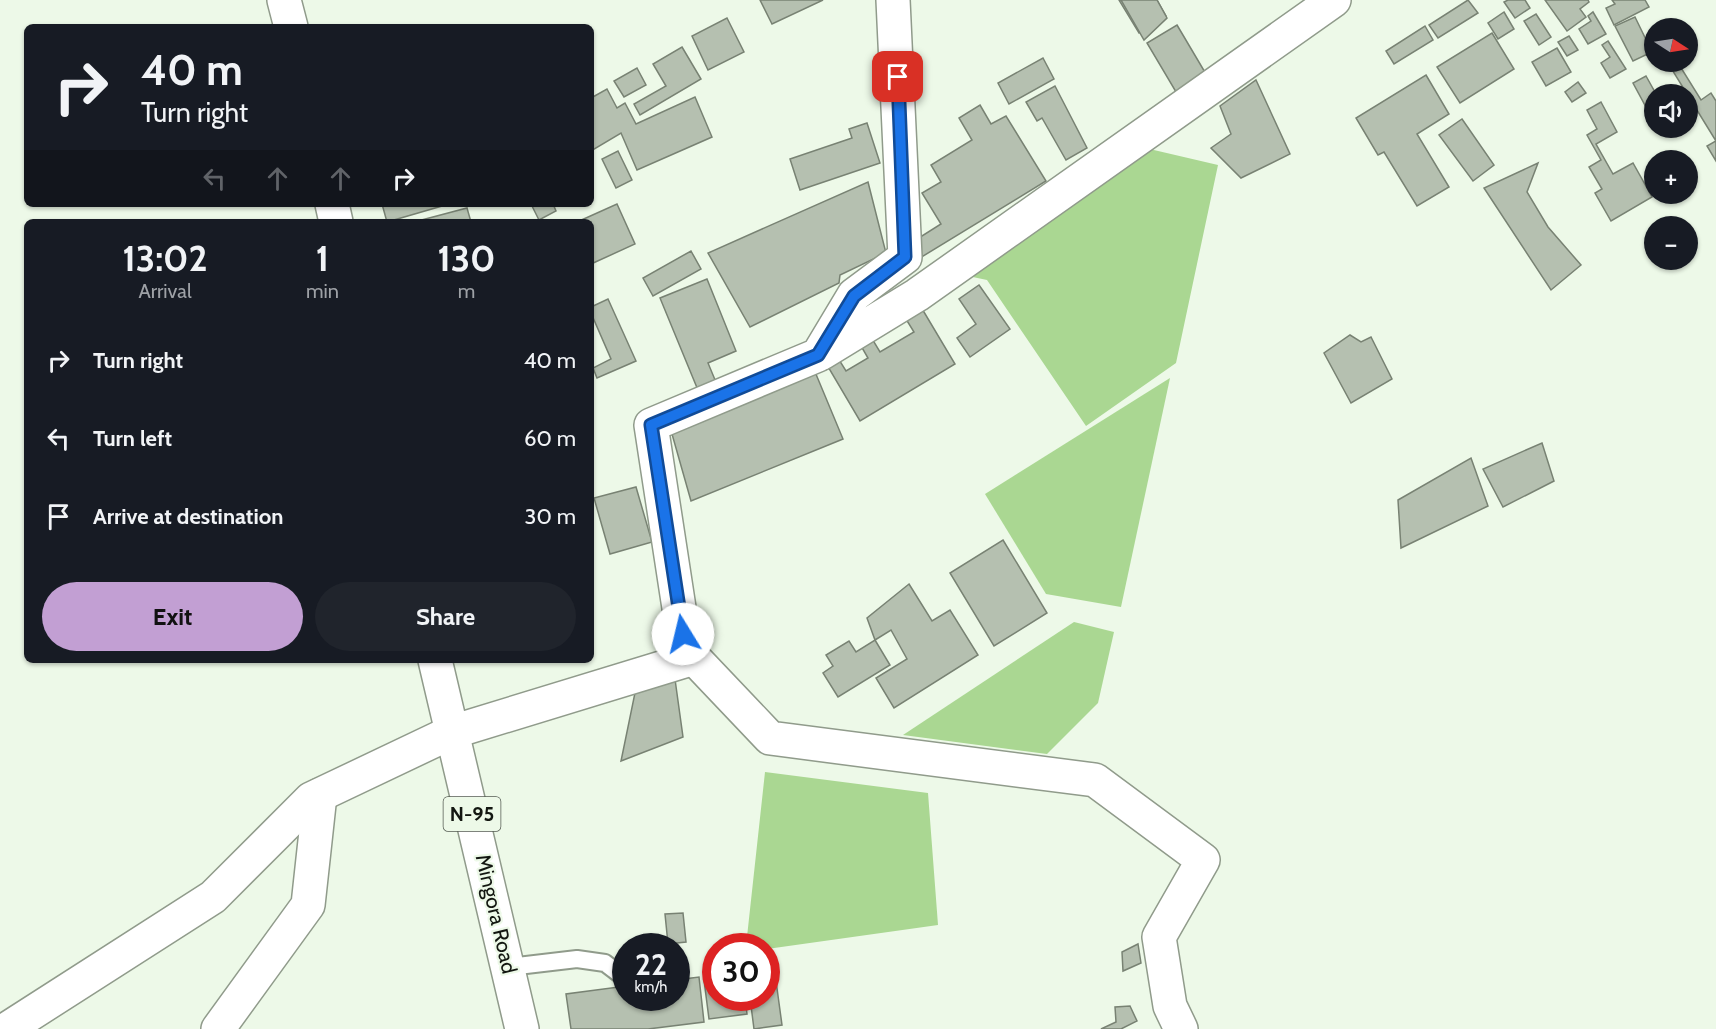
<!DOCTYPE html>
<html lang="en">
<head>
<meta charset="utf-8">
<style>
	:root { --surface:#171b24; --page:#20242c; --text:#f1f3f6; --muted:#9ea1a6; --accent:#c29fd3 }
	body { margin:0; font-family:Cabin,sans-serif; background:var(--page); color:var(--text); height:100vh; display:flex; flex-direction:column; font-size:22px; white-space:nowrap }
	* { box-sizing:border-box; margin:0 }
	p { font-size:20px; color:var(--muted) }
	.icon { flex:none; width:33px; height:33px; fill:none; stroke:currentColor; stroke-width:2; stroke-linecap:round; stroke-linejoin:round }
	.map { position:relative; flex:1; overflow:hidden }
	.sheet { position:absolute; left:24px; top:219px; width:570px; height:444px; display:flex; flex-direction:column; background:var(--surface); border-radius:9px; box-shadow:0 2px 4px #0004 }
	.sheet>* { flex:none }
	.hud { position:absolute; left:24px; top:24px; width:570px; height:183px; border-radius:9px; box-shadow:0 2px 4px #0004; background:#171b24; color:var(--text); overflow:hidden }
	.needle { width:39px; rotate:102deg }
	.buttons { position:absolute; left:1644px; top:18px; display:grid; gap:12px }
	.buttons a { display:grid; place-items:center; width:54px; height:54px; border-radius:50%; background:var(--surface); box-shadow:0 2px 4px #0004; font-size:30px }
	.speed { position:absolute; left:612px; top:933px; display:flex; gap:12px; font-size:30px; font-weight:700; text-align:center }
	.speed>* { display:grid; place-content:center; width:78px; height:78px; border-radius:50%; background:var(--surface); box-shadow:0 2px 4px #0004; line-height:1 }
	.speed small { font-size:15px; font-weight:400 }
	.speed .limit { border:9px solid #d22; background:#fff; color:#111 }
	.pin { position:absolute; display:grid; place-items:center; width:51px; height:51px; color:#fff; margin:-26px; border-radius:12px; box-shadow:0 3px 9px #0006 }
	.me { position:absolute; width:66px; margin:-33px; rotate:351deg; stroke-linejoin:round; filter:drop-shadow(0 0 4px #0008) }
	.turn { display:flex; align-items:center; gap:21px; height:126px; padding:0 18px; font-size:27px }
	.turn .icon { width:78px; height:78px; stroke-width:2.5 }
	.turn b { display:block; font-size:42px; line-height:51px }
	.lanes { display:flex; align-items:center; height:57px; padding:0 18px; background:#0003; justify-content:center; gap:30px; direction:ltr }
	.lanes .off { opacity:.35 }
	.eta { display:flex; justify-content:space-evenly; align-items:center; height:102px; text-align:center }
	.eta b { font-size:36px; font-weight:700; line-height:42px }
	.action { display:flex; gap:12px; margin-top:auto; padding:12px 18px }
	.action a { flex:1; height:69px; border-radius:36px; background:var(--accent); color:#111; font-size:24px; font-weight:700; line-height:69px; text-align:center }
	.action a+a { background:var(--page); color:var(--text) }
	ul { padding:0; list-style:none }
	li { display:flex; align-items:center; gap:18px; height:78px; padding:0 18px }
	li div { flex:1 }
	li b { display:block; font-size:22px }
	li em { font-style:normal }
	.map>svg:first-child { display:block }
	.green { fill:#aad792 }
	.building { fill:#b5c0b0; stroke:#788273; stroke-width:1.5 }
	.lines { fill:none; stroke-linecap:round; stroke-linejoin:round }
	.service-casing { stroke:#909b8b; stroke-width:20 }
	.minor-casing { stroke:#909b8b; stroke-width:36 }
	.primary-casing { stroke:#909b8b; stroke-width:36 }
	.service { stroke:#fff; stroke-width:16 }
	.minor { stroke:#fff; stroke-width:33 }
	.primary { stroke:#fff; stroke-width:33 }
	.route-casing { stroke:#114b97; stroke-width:15 }
	.route { stroke:#1a73e8; stroke-width:10 }
	.labels { text-anchor:middle; stroke-width:4.5; stroke-linejoin:round; paint-order:stroke }
	.shield { fill:#edf9e8; stroke:#545b52; stroke-width:1.5 }
	.shield-label { font-size:20px; font-weight:bold; fill:#131711 }
	.street-label { font-size:21px; fill:#131711; stroke:#edf9e8 }
</style>
</head>
<body>
<div class="map">
<svg width="1716" height="1029" viewBox="0 0 1716 1029">
	<rect width="100%" height="100%" fill="#edf9e8"/>
	<!-- green -->
	<g class="green">
		<path d="M1141,147L1218,165L1176,363L1086,426L987,280L968,276Z"/>
		<path d="M1170,378L1121,607L1046,594L985,494Z"/>
		<path d="M1074,622L1114,632L1098,703L1047,754L903,735Z"/>
		<path d="M765,772L928,793L938,925L767,949L766,946H746Z"/>
	</g>
	<!-- building -->
	<g class="building">
		<path d="M760,0H823L772,24Z"/>
		<path d="M1119,0H1157L1166,16L1139,33Z"/>
		<path d="M1121,0H1157L1167,18L1144,40Z"/>
		<path d="M1468,0L1478,13L1438,38L1429,25Z"/>
		<path d="M1508,0H1525L1530,8L1515,18L1504,2Z"/>
		<path d="M1545,0H1588L1589,2L1580,9L1586,17L1567,31Z"/>
		<path d="M1612,0H1645L1649,7L1614,25L1606,8L1615,4Z"/>
		<path d="M1504,12L1514,29L1498,39L1488,23Z"/>
		<path d="M1593,12L1606,34L1588,44L1579,29L1591,21L1588,16Z"/>
		<path d="M1536,14L1551,37L1539,45L1524,21Z"/>
		<path d="M1635,17L1652,52L1633,61L1615,26Z"/>
		<path d="M727,18L744,52L708,70L692,36Z"/>
		<path d="M1177,25L1209,79L1179,97L1147,43Z"/>
		<path d="M1425,26L1433,40L1394,64L1386,51Z"/>
		<path d="M1492,33L1514,69L1460,103L1437,67Z"/>
		<path d="M1569,36L1578,50L1567,56L1558,42Z"/>
		<path d="M1608,41L1626,69L1610,78L1601,63L1610,57L1602,45Z"/>
		<path d="M682,47L701,79L640,115L634,104L666,86L653,64Z"/>
		<path d="M1557,48L1571,72L1546,86L1532,62Z"/>
		<path d="M1043,58L1054,79L1009,104L998,83Z"/>
		<path d="M1678,63L1701,100L1711,93L1716,101V161L1707,146L1716,141L1671,68Z"/>
		<path d="M637,68L646,85L624,97L614,81Z"/>
		<path d="M1426,75L1449,114L1417,134L1449,187L1417,206L1384,152L1378,155L1356,118Z"/>
		<path d="M1646,76L1656,94L1653,120L1633,83Z"/>
		<path d="M1256,80L1290,154L1241,178L1211,148L1231,134L1220,106Z"/>
		<path d="M1578,82L1586,93L1572,102L1565,92Z"/>
		<path d="M1055,86L1087,148L1066,160L1042,118L1037,121L1026,102Z"/>
		<path d="M607,89L617,108L625,103L636,124L695,97L712,137L637,170L621,133L591,151V98Z"/>
		<path d="M1601,102L1617,132L1596,144L1613,174L1633,163L1652,197L1611,221L1595,193L1602,189L1589,167L1601,160L1587,135L1597,129L1587,110Z"/>
		<path d="M980,105L991,124L1006,116L1046,181L915,261L906,246L941,224L922,193L941,182L931,165L972,140L959,118Z"/>
		<path d="M1462,119L1494,165L1473,181L1439,135Z"/>
		<path d="M867,123L880,163L800,190L790,159L852,138L849,129Z"/>
		<path d="M618,151L632,180L616,188L602,159Z"/>
		<path d="M1538,163L1527,192L1548,227L1581,265L1551,290L1484,188Z"/>
		<path d="M868,182L886,253L840,275L839,283L750,327L708,253Z"/>
		<path d="M382,204H449L387,222Z"/>
		<path d="M531,204H553L556,211L539,220Z"/>
		<path d="M617,204L635,244L591,264V222H577Z"/>
		<path d="M467,208L471,222H414Z"/>
		<path d="M691,251L701,269L653,296L643,278Z"/>
		<path d="M707,279L736,351L708,363L718,387L700,395L660,298Z"/>
		<path d="M979,285L1010,329L970,357L957,338L976,324L959,299Z"/>
		<path d="M608,299L636,361L597,378L593,368L611,359L591,313V307Z"/>
		<path d="M918,302L955,364L860,421L827,365L838,358L846,371L868,358L857,339L868,332L880,352L914,332L901,311Z"/>
		<path d="M1350,335L1361,342L1371,337L1392,379L1351,403L1324,353Z"/>
		<path d="M813,367L843,439L691,501L670,427Z"/>
		<path d="M1542,443L1554,481L1503,507L1483,469Z"/>
		<path d="M1471,458L1488,506L1401,548L1398,500Z"/>
		<path d="M636,487L652,542L610,554L594,498Z"/>
		<path d="M1003,540L1047,613L994,646L950,573Z"/>
		<path d="M909,584L932,621L950,610L978,655L894,708L876,678L907,659L891,630L875,640L867,618Z"/>
		<path d="M875,640L890,665L838,697L823,673L833,666L826,655L849,641L856,652Z"/>
		<path d="M674,672L683,737L621,761L637,683Z"/>
		<path d="M683,913L686,942L668,944L665,914Z"/>
		<path d="M1138,944L1141,963L1123,971L1122,952Z"/>
		<path d="M773,959L782,1025L754,1029L750,998H766V960Z"/>
		<path d="M699,977L704,1022L648,1029H571L566,994L626,986V998H676V980Z"/>
		<path d="M716,978V998H745L747,1014L709,1019L704,980Z"/>
		<path d="M1130,1006L1137,1021L1121,1029H1101L1116,1022L1115,1007Z"/>
	</g>
	<g class="lines">
		<!-- service casing -->
		<g class="service-casing">
			<path id="service" d="M509,967L577,959L605,963L626,979"/>
		</g>
		<!-- minor casing -->
		<g class="minor-casing">
			<g id="minor">
				<path d="M822,353L917,295L1334,0"/>
				<path d="M694,658L770,738L1095,780L1203,860L1159,937L1170,1006L1181,1029"/>
				<path d="M7,1029L213,897L311,799L452,732L694,658L683,634L651,425L818,355L854,295L905,257L893,0"/>
				<path d="M218,1029L308,905L320,795"/>
			</g>
		</g>
		<!-- primary casing -->
		<g class="primary-casing">
			<g id="primary">
				<path d="M284,0L291,27"/>
				<path d="M332,204L336,222"/>
				<path d="M435,660L522,1029"/>
			</g>
		</g>
		<!-- service -->
		<use href="#service" class="service"/>
		<!-- minor -->
		<use href="#minor" class="minor"/>
		<!-- primary -->
		<use href="#primary" class="primary"/>
	</g>
	<g class="lines">
		<!-- route casing -->
		<g class="route-casing">
			<path id="route" d="M683,634L651,425L818,355L854,296L905,257L898,77"/>
		</g>
		<!-- route -->
		<use href="#route" class="route"/>
	</g>
	<g class="labels">
		<!-- shield labels -->
		<rect class="shield" x="443.5" y="797" width="57" height="34" rx="4.5"/>
		<g class="shield-label">
			<text x="472" y="821">N-95</text>
		</g>
		<!-- street labels -->
		<g class="street-label">
			<text transform="translate(496 914) rotate(77)" y="7">Mingora Road</text>
		</g>
	</g>
</svg>
<div class="buttons">
<a><svg class="needle" viewBox="-14 -14 28 28"><path d="M0-13l5 13h-10z" fill="#e53935"/><path d="M0 13l5-13h-10z" fill="#9ea1a6"/></svg></a>
<a><svg class="icon" aria-label="sound" viewBox="0 0 24 24"><path d="M4 9h4l5-4v14l-5-4H4zM17 9q2 3 0 6"/></svg></a>
<a>+</a>
<a>−</a>
</div>
<div class="speed"><div>22<small>km/h</small></div><div class="limit">30</div></div>
<div class="pin" style="left:898px;top:77px;background:#d93025"><svg class="icon" aria-label="arrive" viewBox="0 0 24 24"><path d="M6 21V4h12l-3 4 3 4H6"/></svg></div>
<svg class="me" style="left:683px;top:634px" viewBox="-20 -20 40 40"><circle r="19" fill="#fff"/><path d="M0-13L10 11 0 6-10 11z" fill="#1a73e8"/></svg>
<div class="hud">
<div class="turn"><svg class="icon" aria-label="right" viewBox="0 0 24 24"><path d="M7 20v-9h11M14 6l5 5-5 5"/></svg><div><b>40 m</b>Turn right</div></div>
<div class="lanes"><svg class="icon off" aria-label="left" viewBox="0 0 24 24"><path d="M17 20v-9H6M10 6l-5 5 5 5"/></svg><svg class="icon off" aria-label="ahead" viewBox="0 0 24 24"><path d="M12 20V5M6 11l6-6 6 6"/></svg><svg class="icon off" aria-label="ahead" viewBox="0 0 24 24"><path d="M12 20V5M6 11l6-6 6 6"/></svg><svg class="icon" aria-label="right" viewBox="0 0 24 24"><path d="M7 20v-9h11M14 6l5 5-5 5"/></svg></div>
</div>
<section class="sheet">
<div class="eta">
<div><b>13:02</b><p>Arrival</p></div>
<div><b>1</b><p>min</p></div>
<div><b>130</b><p>m</p></div>
</div>
<ul>
<li><svg class="icon" aria-label="right" viewBox="0 0 24 24"><path d="M7 20v-9h11M14 6l5 5-5 5"/></svg><div><b>Turn right</b></div><em>40 m</em></li>
<li><svg class="icon" aria-label="left" viewBox="0 0 24 24"><path d="M17 20v-9H6M10 6l-5 5 5 5"/></svg><div><b>Turn left</b></div><em>60 m</em></li>
<li><svg class="icon" aria-label="arrive" viewBox="0 0 24 24"><path d="M6 21V4h12l-3 4 3 4H6"/></svg><div><b>Arrive at destination</b></div><em>30 m</em></li>
</ul>
<div class="action"><a>Exit</a><a>Share</a></div>
</section>
</div>
</body>
</html>
